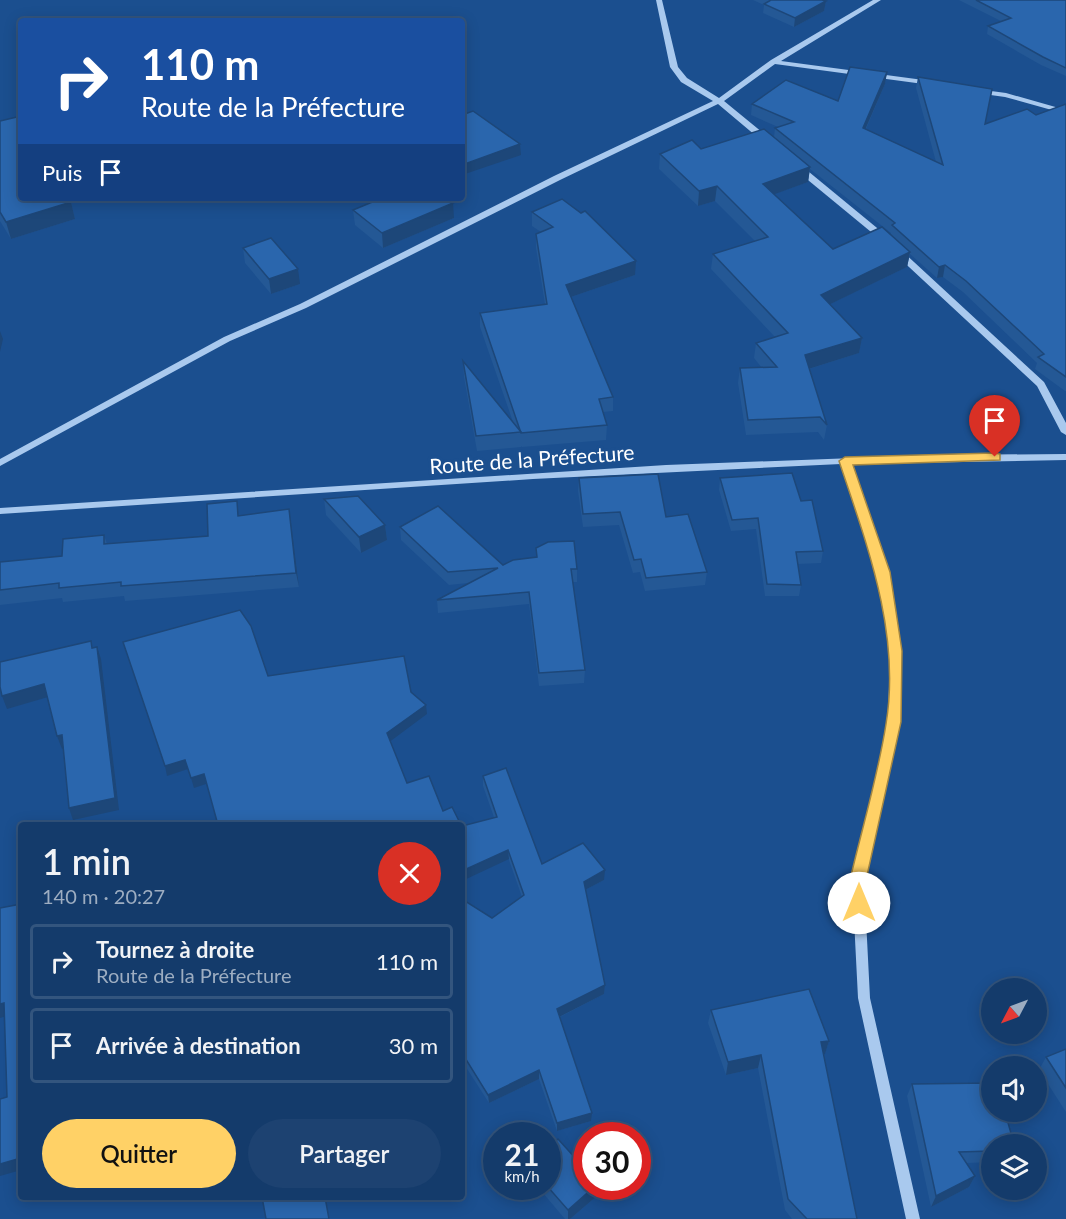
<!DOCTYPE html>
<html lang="fr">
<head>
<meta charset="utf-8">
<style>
	:root { --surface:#143b6b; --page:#1d4271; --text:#f1f3f6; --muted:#9dadc1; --line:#33557e; --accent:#ffd166 }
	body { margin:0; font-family:Lato,sans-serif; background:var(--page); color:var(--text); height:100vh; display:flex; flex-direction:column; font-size:22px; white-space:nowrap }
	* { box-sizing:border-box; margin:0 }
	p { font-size:20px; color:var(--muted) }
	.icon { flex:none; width:33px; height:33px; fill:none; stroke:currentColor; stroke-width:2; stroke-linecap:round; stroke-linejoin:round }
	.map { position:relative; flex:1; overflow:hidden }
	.side { position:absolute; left:18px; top:822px; width:447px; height:378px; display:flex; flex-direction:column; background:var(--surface); border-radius:6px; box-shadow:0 3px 15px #0003,0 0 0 2px var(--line) }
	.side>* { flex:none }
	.top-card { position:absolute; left:18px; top:18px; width:447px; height:183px; border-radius:6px; box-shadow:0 3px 15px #0003,0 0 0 2px var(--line); background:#1a4fa0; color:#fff; overflow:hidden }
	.needle { width:39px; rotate:229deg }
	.buttons { position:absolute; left:981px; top:978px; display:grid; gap:12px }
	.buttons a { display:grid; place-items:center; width:66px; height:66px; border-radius:50%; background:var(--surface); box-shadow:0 3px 15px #0003,0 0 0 2px var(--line); font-size:30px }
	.speed { position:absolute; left:483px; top:1122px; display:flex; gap:12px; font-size:30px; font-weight:700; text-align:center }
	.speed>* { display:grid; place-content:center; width:78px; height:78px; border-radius:50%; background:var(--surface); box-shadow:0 3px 15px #0003,0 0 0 2px var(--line); line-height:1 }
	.speed small { font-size:15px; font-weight:400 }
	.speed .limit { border:9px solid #d22; background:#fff; color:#111 }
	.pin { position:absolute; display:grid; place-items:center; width:51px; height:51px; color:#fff; margin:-62px -26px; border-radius:50% 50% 50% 0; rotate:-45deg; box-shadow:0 0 6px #0007 }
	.pin .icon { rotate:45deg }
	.me { position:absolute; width:66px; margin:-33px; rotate:0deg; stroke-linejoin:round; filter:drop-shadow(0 0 4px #0008) }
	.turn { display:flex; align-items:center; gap:21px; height:126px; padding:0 24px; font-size:27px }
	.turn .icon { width:78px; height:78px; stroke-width:2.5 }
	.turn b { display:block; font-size:42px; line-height:51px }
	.then { display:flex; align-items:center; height:57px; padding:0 24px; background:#0003; gap:12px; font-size:22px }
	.round { display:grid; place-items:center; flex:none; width:63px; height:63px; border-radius:32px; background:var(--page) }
	.headline { display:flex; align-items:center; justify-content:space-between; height:102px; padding:0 24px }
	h1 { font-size:36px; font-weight:600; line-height:45px }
	.button { display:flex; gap:12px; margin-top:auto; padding:12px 24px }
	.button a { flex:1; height:69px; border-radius:36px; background:var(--accent); color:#111; font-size:24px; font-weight:600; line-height:69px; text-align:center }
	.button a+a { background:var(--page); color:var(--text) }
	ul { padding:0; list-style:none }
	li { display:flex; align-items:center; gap:18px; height:75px; margin:0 12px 9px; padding:0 12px; border:3px solid var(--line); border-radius:6px }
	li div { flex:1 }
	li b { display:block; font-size:22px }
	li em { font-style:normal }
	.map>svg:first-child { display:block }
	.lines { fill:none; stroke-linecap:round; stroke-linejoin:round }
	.minor { fill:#a9c9ee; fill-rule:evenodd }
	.wall { fill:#245895; fill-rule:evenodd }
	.shaded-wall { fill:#1d4779 }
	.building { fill:#2a66ad; stroke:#1d4779; stroke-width:1.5 }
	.route { fill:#ffd166; stroke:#a68842; stroke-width:1.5 }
	.labels { text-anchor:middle; stroke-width:6; stroke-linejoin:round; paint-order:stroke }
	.street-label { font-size:21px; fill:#fff; stroke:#1b4f8f }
</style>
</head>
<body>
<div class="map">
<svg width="1066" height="1219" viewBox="0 0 1066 1219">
	<rect width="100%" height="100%" fill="#1b4f8f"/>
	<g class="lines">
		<!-- minor -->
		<g class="minor">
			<path d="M656,0H662L678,67L687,78L719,98L771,60L873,0H881L781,61L931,81L935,83L931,85L775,64L724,101L768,137V141H762L718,104L560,180L306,308L230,341L0,466V459L224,337L300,304L554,176L713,101L681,82L670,67Z"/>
			<path d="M976,89L1006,93L1066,110V114L1005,97L976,93Z"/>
			<path d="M797,167H803L888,237V241H882L797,171Z"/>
			<path d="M898,249L901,250L1044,382L1066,423V435L1061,432L1037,386L895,254L894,252Z"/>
			<path d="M1066,454V460L851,464L888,572L900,651V722L864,880L870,998L920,1219H906L858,998L852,880L888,722L890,651L878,572L841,464L533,479L0,514V508L666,465L933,455Z"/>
		</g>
	</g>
	<!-- wall -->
	<g class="wall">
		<path d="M753,0H822L826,1L824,11L794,27L763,13L764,5Z"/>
		<path d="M959,0H1066V76L1041,65L987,34L988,26L1001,21Z"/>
		<path d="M887,72L885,84L866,129L936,162L916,88L918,77L985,124L1036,115L1066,104V391H1065L1035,369L1037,363L963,292L943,277L937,278L910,254L907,267L830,304L862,338L859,353L809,369L827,425L824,440L818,432L746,435L738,383L740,368H762L754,358L756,343L775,337L711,269L713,254L755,241L715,201L698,206L659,169L660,154L701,149L774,137L775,128L778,127L751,115L752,104L838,101ZM810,169L891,233V234L833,249L774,194L808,182Z"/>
		<path d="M0,121L21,198L71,202L75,219L11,239L0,221Z"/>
		<path d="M353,210L454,218L383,248L355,225Z"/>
		<path d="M532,212L635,275L571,297L613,397V411L603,412L607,425L606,440L522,447L521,446V447L477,451L464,377L463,361L513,422L480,327V313L545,304L536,248V234L541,232L532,226Z"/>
		<path d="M243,248L300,284L271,294L245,263Z"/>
		<path d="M579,478L666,517L707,572L705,585L645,591L640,572L633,573L619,525L583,527L578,491Z"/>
		<path d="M720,478L801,501L823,551L821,563L798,564L801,585L799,596H765L756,529L731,531L719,490Z"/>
		<path d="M324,499L385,525L387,540L361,553L326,515Z"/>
		<path d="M240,515L291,523L299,587L125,601L124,596L63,602L62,598L0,605V562L62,556L104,535L107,544L208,536Z"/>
		<path d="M400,527L503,565L536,557V548L577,569V582H572L585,670L584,683L539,686L529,604L438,613L437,600L468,583L449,585L401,540Z"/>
		<path d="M483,776L542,864L604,880L585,890L605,985L604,994L560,1017L591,1121L557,1131L539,1079L489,1103L462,1061V899L492,918L522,897L483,786Z"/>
		<path d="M711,1010L829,1041L825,1054H824L857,1219H792L785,1210L758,1068L726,1075L708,1023Z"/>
		<path d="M1066,1049V1112L1039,1070L1046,1057Z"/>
		<path d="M912,1084L992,1144V1162L967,1163L975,1176L969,1187L931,1207L907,1096Z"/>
		<path d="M537,1186H548L598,1195L570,1219H565Z"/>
	</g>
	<!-- shaded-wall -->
	<g class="shaded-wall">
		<path d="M826,1L824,11L794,27L795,18Z"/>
		<path d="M887,72L885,84L861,139L863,128Z"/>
		<path d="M520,144L521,155L462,175V165Z"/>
		<path d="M810,167L808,182L761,199L763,184Z"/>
		<path d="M717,186L715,201L698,206L699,191Z"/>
		<path d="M71,202L75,219L11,239L6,222Z"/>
		<path d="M453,203L454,218L383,248L382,233Z"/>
		<path d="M910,252L907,267L818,310L821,295Z"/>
		<path d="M636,261L635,275L565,299L566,285Z"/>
		<path d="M945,265L943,277L937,278L939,267Z"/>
		<path d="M298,269L300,284L271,294L269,279Z"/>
		<path d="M0,331L3,339L0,352Z"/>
		<path d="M862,338L859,353L802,371L805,355Z"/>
		<path d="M289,509L291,523L299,587L296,573Z"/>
		<path d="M385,525L387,540L361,553L359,537Z"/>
		<path d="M97,647L101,659L119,810L73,820L69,808Z"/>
		<path d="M44,684L48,697L7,709L2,696Z"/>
		<path d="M426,705L427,714L388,743L387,733Z"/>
		<path d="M62,735L66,747L62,749L57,736Z"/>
		<path d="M185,760L188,769L167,776L165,766Z"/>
		<path d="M204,774L206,784L194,788L191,778Z"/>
		<path d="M508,850L509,859L462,881V871Z"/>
		<path d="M605,870L604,880L583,891L584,882Z"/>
		<path d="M605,985L604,994L557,1018V1009Z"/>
		<path d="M4,1003L10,1015L0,1018V1004Z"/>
		<path d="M829,1041L825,1054L817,1056L821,1042Z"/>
		<path d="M761,1055L758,1068L726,1075L728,1062Z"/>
		<path d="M539,1070V1079L489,1103L488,1095Z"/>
		<path d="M592,1113L591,1121L557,1131V1123Z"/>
		<path d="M21,1158V1170L0,1176V1164Z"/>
		<path d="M975,1176L969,1187L931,1207L936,1196Z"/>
		<path d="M595,1186H598V1195L570,1219H568V1210Z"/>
	</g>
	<!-- building -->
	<g class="building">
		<path d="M771,0H822L826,1L795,18L764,4Z"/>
		<path d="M976,0H1066V68L1043,57L988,26L1011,18Z"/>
		<path d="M850,67L887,72L863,128L943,165L918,77L992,89L985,124L1027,109L1036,115L1066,104V377L1038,357L1044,354L966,281L945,265L939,267L892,225L895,223L775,128L794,122L752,104L786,80L838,101Z"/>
		<path d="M473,111L520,144L462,165V115Z"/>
		<path d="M21,116V198H68L71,202L6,222L0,212V121Z"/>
		<path d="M764,129L810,167L763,184L833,249L882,227L910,252L821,295L862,338L805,355L827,425L820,417L748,420L740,368L777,367L756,343L788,333L713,254L768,237L717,186L699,191L660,154L692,140L701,149Z"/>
		<path d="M382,198H447L453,203L382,233L353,210Z"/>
		<path d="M562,199L581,213L585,211L636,261L566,285L613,397L599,399L607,425L521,433L480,313L547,304L536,234L553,227L532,212Z"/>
		<path d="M271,238L298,269L269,279L243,248Z"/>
		<path d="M463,361L521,432L476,436Z"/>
		<path d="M792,473L801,501L812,500L823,551L796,552L801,585L767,584L758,518L732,520L720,478Z"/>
		<path d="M658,474L666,517L688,514L707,572L646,578L641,559L634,560L620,512L583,514L579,478Z"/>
		<path d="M358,496L385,525L359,537L324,499Z"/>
		<path d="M237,501L238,516L289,509L296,573L121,586V582L59,588V583L0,590V562L62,556L63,539L104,535V544L208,536L207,504Z"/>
		<path d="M438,506L503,565L513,560L537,557L536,548L548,542L574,541L577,569H571L585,670L539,673L529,592L437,600L498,568L448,572L400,527Z"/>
		<path d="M240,610L251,626L268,676L404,656L411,692L426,705L387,733L407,783L429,776L443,811L452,807L461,825H218L204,774L191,778L185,760L165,766L123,642Z"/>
		<path d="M91,641L92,648L97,647L115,798L69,808L62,735L57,736L44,684L2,696L0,687V662Z"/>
		<path d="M506,768L542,864L583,843L605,870L584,882L605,985L557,1009L592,1113L557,1123L539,1070L488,1095L462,1053V899L492,918L524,895L508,850L462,871V826L497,817L483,776Z"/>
		<path d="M21,904V1158L0,1164V1099L7,1097L4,1003L0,1004V908Z"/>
		<path d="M809,989L829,1041L821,1042L857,1219H807L788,1199L761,1055L728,1062L711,1010Z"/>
		<path d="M1066,1049V1088L1046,1057Z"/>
		<path d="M992,1083V1112H1005L1014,1144H992V1151L959,1152L975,1176L936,1196L912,1084Z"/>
		<path d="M558,1139L586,1170V1186H595L568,1210L547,1186L548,1148Z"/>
		<path d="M262,1197H325L329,1219H266Z"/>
	</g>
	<!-- route -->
	<path class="route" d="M995,453L1000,454V460L853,465L890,572L902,651L901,722L866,880L867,903L865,908H854L850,880C862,828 878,776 886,724C901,633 867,545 839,461L845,457Z"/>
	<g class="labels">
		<!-- street labels -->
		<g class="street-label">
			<text transform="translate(532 460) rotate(-4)" y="7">Route de la Préfecture</text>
		</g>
	</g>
</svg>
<div class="buttons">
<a><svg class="needle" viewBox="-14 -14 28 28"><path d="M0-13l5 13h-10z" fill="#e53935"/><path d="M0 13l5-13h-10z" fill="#9dadc1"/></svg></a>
<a><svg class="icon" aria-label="sound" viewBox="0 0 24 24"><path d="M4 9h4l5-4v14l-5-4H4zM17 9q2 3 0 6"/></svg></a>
<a><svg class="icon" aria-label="layers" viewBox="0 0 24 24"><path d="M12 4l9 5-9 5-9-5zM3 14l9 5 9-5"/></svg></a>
</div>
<div class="speed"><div>21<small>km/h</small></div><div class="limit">30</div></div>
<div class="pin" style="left:995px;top:457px;background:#d93025"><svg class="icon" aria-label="arrive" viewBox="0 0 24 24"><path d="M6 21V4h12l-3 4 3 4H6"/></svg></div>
<svg class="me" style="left:859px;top:903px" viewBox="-20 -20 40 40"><circle r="19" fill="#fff"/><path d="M0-13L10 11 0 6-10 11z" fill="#ffd166"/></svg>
<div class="top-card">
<div class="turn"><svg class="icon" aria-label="right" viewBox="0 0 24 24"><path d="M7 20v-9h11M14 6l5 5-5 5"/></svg><div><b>110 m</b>Route de la Préfecture</div></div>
<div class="then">Puis<svg class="icon" aria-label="arrive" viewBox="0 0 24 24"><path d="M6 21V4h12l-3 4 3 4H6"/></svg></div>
</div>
<section class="side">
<div class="headline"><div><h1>1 min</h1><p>140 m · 20:27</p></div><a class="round" style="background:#d93025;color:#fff"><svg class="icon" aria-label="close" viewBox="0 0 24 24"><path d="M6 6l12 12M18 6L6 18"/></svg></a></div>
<ul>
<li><svg class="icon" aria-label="right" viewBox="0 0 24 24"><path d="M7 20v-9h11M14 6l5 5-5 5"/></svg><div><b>Tournez à droite</b><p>Route de la Préfecture</p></div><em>110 m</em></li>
<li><svg class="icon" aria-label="arrive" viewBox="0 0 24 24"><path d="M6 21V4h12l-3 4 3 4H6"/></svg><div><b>Arrivée à destination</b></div><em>30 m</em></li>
</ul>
<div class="button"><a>Quitter</a><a>Partager</a></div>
</section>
</div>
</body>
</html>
